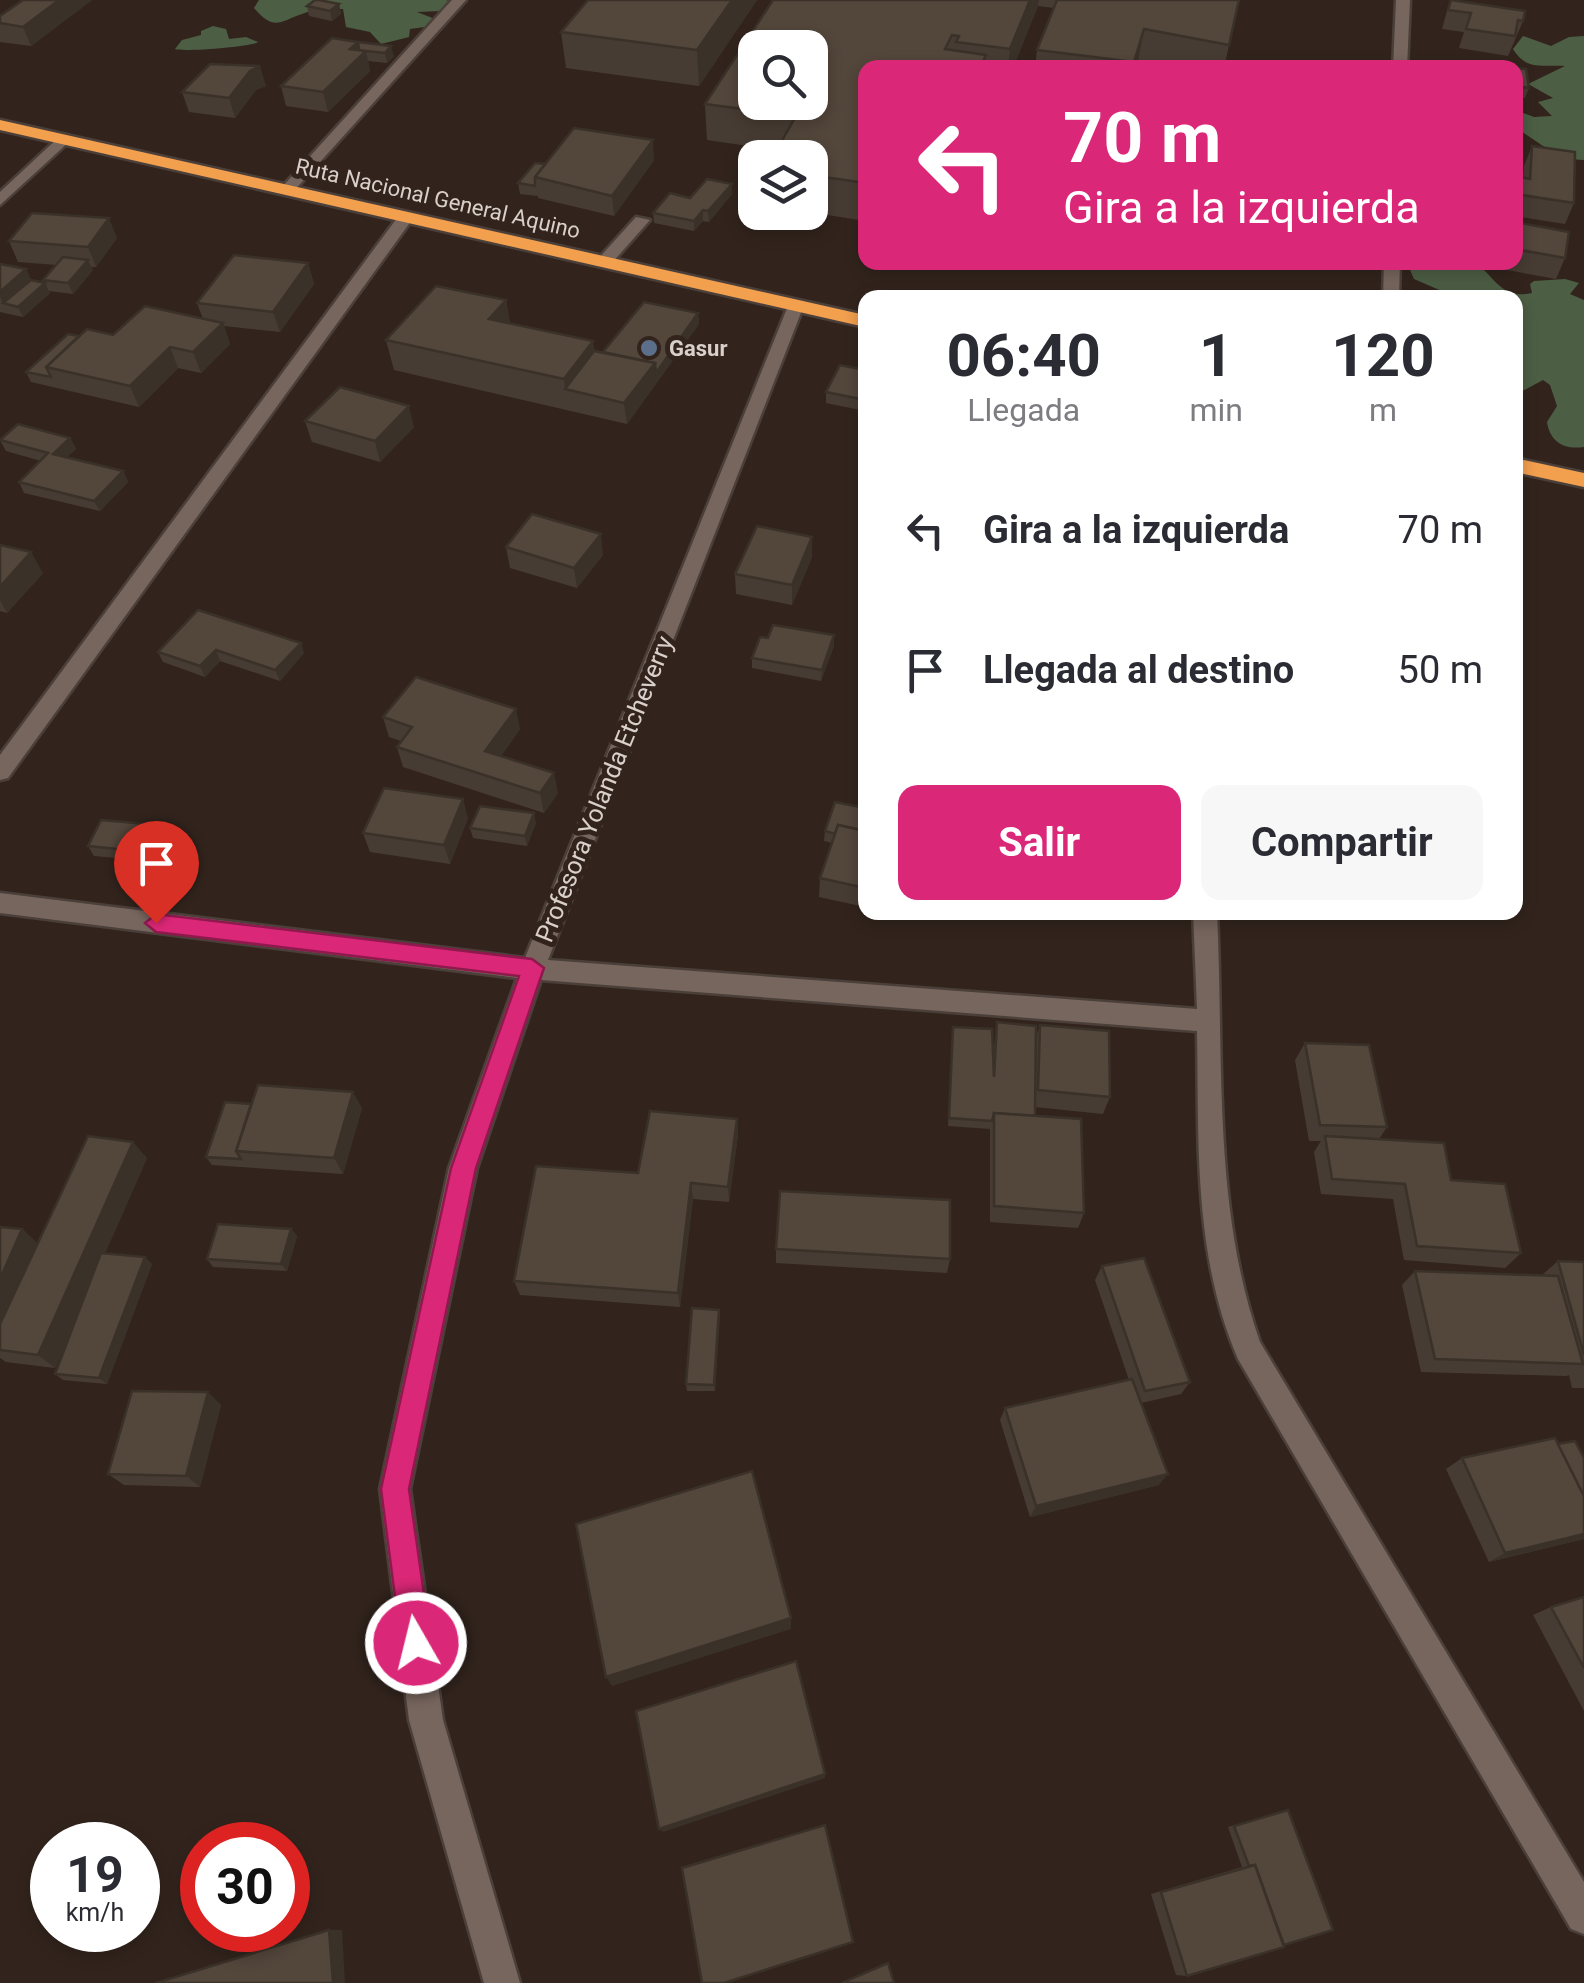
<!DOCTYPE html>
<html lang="es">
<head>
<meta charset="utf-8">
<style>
	:root { --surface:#fff; --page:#f7f7f7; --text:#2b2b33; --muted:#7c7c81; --accent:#db2777 }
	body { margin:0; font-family:Roboto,sans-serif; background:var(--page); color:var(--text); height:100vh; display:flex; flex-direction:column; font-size:38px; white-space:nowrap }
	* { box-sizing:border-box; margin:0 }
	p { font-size:32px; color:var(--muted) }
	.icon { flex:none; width:55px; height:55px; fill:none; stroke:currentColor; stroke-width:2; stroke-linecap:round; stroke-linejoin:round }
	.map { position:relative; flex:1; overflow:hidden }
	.side { position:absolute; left:858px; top:290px; width:665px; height:630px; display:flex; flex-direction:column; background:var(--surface); border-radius:20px; box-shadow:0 5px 15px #0003 }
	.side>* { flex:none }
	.banner { position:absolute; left:858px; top:60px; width:665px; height:210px; border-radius:20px; box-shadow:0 5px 15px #0003; background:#db2777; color:#fff; overflow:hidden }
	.tools { position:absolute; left:738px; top:30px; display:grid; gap:20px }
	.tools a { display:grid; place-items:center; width:90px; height:90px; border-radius:20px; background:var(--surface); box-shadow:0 5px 15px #0003; font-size:50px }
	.speed { position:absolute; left:30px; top:1822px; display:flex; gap:20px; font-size:50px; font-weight:700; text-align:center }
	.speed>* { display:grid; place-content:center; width:130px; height:130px; border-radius:50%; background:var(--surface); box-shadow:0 5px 15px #0003; line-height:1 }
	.speed small { font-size:25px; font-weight:400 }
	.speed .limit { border:15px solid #d22; background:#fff; color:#111 }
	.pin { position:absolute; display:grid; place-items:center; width:85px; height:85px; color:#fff; margin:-102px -42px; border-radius:50% 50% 50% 0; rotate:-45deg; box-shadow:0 0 10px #0007 }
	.pin .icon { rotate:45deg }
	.me { position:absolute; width:110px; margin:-55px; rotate:352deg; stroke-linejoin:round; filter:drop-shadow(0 0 8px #0008) }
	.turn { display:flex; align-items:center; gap:35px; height:210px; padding:0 40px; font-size:45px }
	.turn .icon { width:130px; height:130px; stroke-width:2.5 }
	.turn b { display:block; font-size:70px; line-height:85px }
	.eta { display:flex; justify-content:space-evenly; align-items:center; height:170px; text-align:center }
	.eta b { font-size:60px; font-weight:700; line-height:70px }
	.action { display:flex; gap:20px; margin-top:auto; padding:20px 40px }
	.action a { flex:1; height:115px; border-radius:20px; background:var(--accent); color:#fff; font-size:40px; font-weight:700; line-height:115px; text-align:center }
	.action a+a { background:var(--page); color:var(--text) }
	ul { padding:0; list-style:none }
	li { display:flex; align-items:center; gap:30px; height:140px; padding:0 40px }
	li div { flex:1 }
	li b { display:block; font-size:38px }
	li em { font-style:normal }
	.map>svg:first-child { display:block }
	.forest { fill:#4c5e44 }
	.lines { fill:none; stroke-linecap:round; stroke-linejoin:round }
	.minor-casing { stroke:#4b3f3a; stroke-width:5 }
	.highway-casing { stroke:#4b3f3a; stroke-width:5 }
	.minor { fill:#77665e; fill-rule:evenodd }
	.highway { fill:#f29f4e; fill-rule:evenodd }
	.wall { fill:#473c33 }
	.shaded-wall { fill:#3a3129 }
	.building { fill:#53463b; stroke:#3a3129; stroke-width:2.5; fill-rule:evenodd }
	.route { fill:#db2777; stroke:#8e194d; stroke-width:2.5 }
	.service-dot { fill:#5c6f8a; stroke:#32241d; stroke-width:4 }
	.labels { text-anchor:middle; stroke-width:10; stroke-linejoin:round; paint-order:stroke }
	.far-street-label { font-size:22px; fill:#d9cfcb; stroke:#32241d }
	.far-poi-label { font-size:22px; font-weight:bold; fill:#d9cfcb; stroke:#32241d; text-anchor:start }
	.street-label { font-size:25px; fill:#d9cfcb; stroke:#32241d }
</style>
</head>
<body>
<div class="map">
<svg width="1584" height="1983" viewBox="0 0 1584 1983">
	<rect width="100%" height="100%" fill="#32241d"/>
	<!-- forest -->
	<g class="forest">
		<path d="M259,0H446L450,1L441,11L417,12L435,19L425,27L410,29L409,37L381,44L370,32L346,27L343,9C331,9 314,9 302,14C279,22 274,31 254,8Z"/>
		<path d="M213,26L226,29L229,39L246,37L258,42C251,47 182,52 175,49L182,40L201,35V31Z"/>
		<path d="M1523,36L1551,46L1569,37L1584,36V160C1555,160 1539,141 1515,128V110L1534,117L1552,116L1538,102L1553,98L1528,84L1565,66C1544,64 1527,72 1513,49Z"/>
		<path d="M1407,263C1427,262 1453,258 1472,263C1493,269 1497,301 1532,293L1530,284L1534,281L1565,279L1579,283L1570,294L1584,300V447C1564,450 1550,442 1547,422L1557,406L1550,385L1543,380L1515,395V298L1488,297L1478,292L1451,295L1414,279Z"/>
	</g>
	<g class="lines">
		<!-- minor casing -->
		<g class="minor-casing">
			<g id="minor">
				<path d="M452,0H466L293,192H283V186Z"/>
				<path d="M1396,0H1410L1407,68H1393Z"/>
				<path d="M59,137L71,140L0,205V192Z"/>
				<path d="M400,214L414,217L8,778L0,780V755Z"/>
				<path d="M636,217L650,220L611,264H599V258Z"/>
				<path d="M1384,262H1400L1399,298H1383Z"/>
				<path d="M790,301L804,305L548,960L1197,1009L1193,912H1217C1224,1055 1212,1206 1260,1342L1584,1882V1934L1571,1929L1238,1359C1193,1255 1199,1142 1197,1031L541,980L477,1168L410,1489L443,1720L520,1983H484L409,1720L380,1489L449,1168L517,978L0,913V893L525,958Z"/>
			</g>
		</g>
		<!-- highway casing -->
		<g class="highway-casing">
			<g id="highway">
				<path d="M0,120L865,315V327L0,130Z"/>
				<path d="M1515,458L1584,473V487L1515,472Z"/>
			</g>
		</g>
		<!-- minor -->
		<use href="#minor" class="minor"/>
		<!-- highway -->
		<use href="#highway" class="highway"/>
	</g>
	<!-- wall -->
	<g class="wall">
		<path d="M23,0H92L31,46L0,42V16Z"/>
		<path d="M588,0H757L699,86L566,68L561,32Z"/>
		<path d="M773,0H1239L1224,68H1152L1138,65L1137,68H1035L1037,50L1054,8L1038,6L1013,68H865V221L809,212L810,158L776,150L707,140L705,104Z"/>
		<path d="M1450,0L1523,21L1508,56L1459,48L1464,32L1442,29Z"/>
		<path d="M339,4L341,14L332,21L309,16L307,6Z"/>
		<path d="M332,38L394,56L387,63L368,61L370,71L328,112L286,106L281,86Z"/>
		<path d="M1515,68L1529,88L1525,98L1515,97Z"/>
		<path d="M266,86L256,90L235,118L189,112L182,92Z"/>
		<path d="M1532,146L1574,203L1565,224L1515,216V176L1523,178L1524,166Z"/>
		<path d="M654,160L614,216L538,198V196L520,194L518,183L545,164Z"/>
		<path d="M732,184V194L709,222L703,221L694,231L654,223L653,213L690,198Z"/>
		<path d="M1515,222L1565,258L1556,279L1485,266V262H1515Z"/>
		<path d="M117,238L96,267H91L93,270L73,294L49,291L50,293L23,317L0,312V264L26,269L31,280L44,282L43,280L57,265L18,262L9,241Z"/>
		<path d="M308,263L314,284L280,332L224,326L230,344L201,373L178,368L139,407L31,382L26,372L79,336L113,335L203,319L197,303Z"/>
		<path d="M506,300L510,324L603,352L698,313L699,324L627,424L394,370L386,340Z"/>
		<path d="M865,370V411L826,403V392Z"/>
		<path d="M305,421L414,427L380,462L312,442Z"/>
		<path d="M70,438L76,449L66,458L123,471L128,482L100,511L24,493L19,482L41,461L6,451L0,440Z"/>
		<path d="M812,537V557L792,605L736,594L735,574Z"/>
		<path d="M0,545L43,573L7,613L0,611Z"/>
		<path d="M506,547L603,555L577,588L510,568Z"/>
		<path d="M198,610L304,653L280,681L220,661L205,677L163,662L158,652Z"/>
		<path d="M834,635V646L821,681L752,668V658L768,638Z"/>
		<path d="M383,717L520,729L501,756L558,793L544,813L403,767L397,747L401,741L389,737Z"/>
		<path d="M865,808V907L819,897L820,878L832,843L824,841L825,831Z"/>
		<path d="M468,818L450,864L370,852L363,833Z"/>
		<path d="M536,823L527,846L473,838L470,828Z"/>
		<path d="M164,835L152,861L94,856L88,846Z"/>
		<path d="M997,1022L1036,1037L1040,1025L1110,1097L1103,1114L1035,1107V1116L1084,1213L1078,1228L990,1222V1129L948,1126L953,1027L993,1058Z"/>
		<path d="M1305,1043L1387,1127L1379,1139L1451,1180L1521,1253L1505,1268L1404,1260L1393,1199L1321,1194L1314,1152L1321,1141H1309L1295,1060Z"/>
		<path d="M251,1104L362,1108L343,1174L212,1165L206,1157Z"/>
		<path d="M737,1119L738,1135L729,1202L693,1199L680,1307L520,1295L514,1281L638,1173Z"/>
		<path d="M147,1158L105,1253L152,1264L107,1384L63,1380L55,1374L71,1332L55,1368L6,1362L0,1358V1227L22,1229L38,1244Z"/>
		<path d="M291,1229L297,1236L287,1271L213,1267L207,1259Z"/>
		<path d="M776,1249L950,1259L947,1273L776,1263Z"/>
		<path d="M1558,1261L1584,1262V1388H1572L1569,1375L1566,1376L1421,1372L1402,1285L1415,1271L1542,1275Z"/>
		<path d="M1102,1266L1190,1382L1181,1394L1141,1403L1159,1485L1030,1517L1000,1420L1005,1408L1129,1380L1095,1280Z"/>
		<path d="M719,1310L715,1391H687L686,1384Z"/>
		<path d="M221,1405L200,1487L124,1485L108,1474Z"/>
		<path d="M1558,1444L1584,1458V1539L1489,1562L1446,1469L1462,1458Z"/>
		<path d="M1584,1597V1711L1533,1615L1551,1607Z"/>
		<path d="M1288,1810L1187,1976L1176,1975L1151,1894L1242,1867L1228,1827Z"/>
	</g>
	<!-- shaded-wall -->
	<g class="shaded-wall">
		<path d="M59,0H92L31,46L23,27Z"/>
		<path d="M732,0H757L699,86L697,50Z"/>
		<path d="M1030,0H1039L1038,6L1013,68H1008L1010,49Z"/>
		<path d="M339,4L341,14L332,21L330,11Z"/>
		<path d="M1144,29L1137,68H1133L1134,62Z"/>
		<path d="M358,42L366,51L370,71L328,112L323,92L350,49Z"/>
		<path d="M391,46L394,56L387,63L385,53Z"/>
		<path d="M260,66L266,86L256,90L235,118L229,98L250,71Z"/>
		<path d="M653,140L654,160L614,216L612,196Z"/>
		<path d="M732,184V194L709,222L708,211Z"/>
		<path d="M703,210V221L694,231V221Z"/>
		<path d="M109,218L117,238L96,267L88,247Z"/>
		<path d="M88,260L93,270L73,294L68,283Z"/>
		<path d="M308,263L314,284L280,332L273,312Z"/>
		<path d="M26,269L36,290L3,303L0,297V292Z"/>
		<path d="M45,283L50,293L23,317L18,307Z"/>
		<path d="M506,300L511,330L489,319Z"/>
		<path d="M698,313L699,324L627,424L624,403L655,363Z"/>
		<path d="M223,323L230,344L201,373L193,352Z"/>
		<path d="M593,341L597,371L565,389L564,379Z"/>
		<path d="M170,347L178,368L139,407L130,386Z"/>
		<path d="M409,406L414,427L380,462L375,441Z"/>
		<path d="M70,438L76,449L58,465L53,454Z"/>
		<path d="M123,471L128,482L100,511L94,501Z"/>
		<path d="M601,534L603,555L577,588L574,568Z"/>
		<path d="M812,537V557L792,605V585Z"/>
		<path d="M31,552L43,573L7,613L0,600V587Z"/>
		<path d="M834,635V646L821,681L822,670Z"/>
		<path d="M301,643L304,653L280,681L275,670Z"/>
		<path d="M216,650L220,661L205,677L200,666Z"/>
		<path d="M516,709L520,729L491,771L485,751Z"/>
		<path d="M554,773L558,793L544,813L540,793Z"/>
		<path d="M463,799L468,818L450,864L444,845Z"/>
		<path d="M534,813L536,823L527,846L525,836Z"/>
		<path d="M158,825L164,835L152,861L146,852Z"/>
		<path d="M353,1092L362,1108L343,1174L334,1158Z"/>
		<path d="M737,1119L738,1135L729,1202L728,1187Z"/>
		<path d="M133,1142L147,1158L55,1368L38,1355Z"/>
		<path d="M691,1183L693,1199L680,1307L678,1293Z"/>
		<path d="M22,1229L45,1250L0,1350V1279Z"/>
		<path d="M291,1229L297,1236L287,1271L281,1264Z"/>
		<path d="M145,1257L152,1264L107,1384L99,1378Z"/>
		<path d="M719,1310L720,1317L715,1391L714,1385Z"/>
		<path d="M208,1392L221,1405L200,1487L186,1476Z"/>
		<path d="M1168,1474L1159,1485L1030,1517L1036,1506Z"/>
		<path d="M1584,1534V1539L1489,1562L1505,1553Z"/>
		<path d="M791,1618V1629L612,1686L606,1677Z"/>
		<path d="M825,1774V1778L663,1832L659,1829Z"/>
		<path d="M329,1930H342L345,1983H333Z"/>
	</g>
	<!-- building -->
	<g class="building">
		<path d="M23,0H59L23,27L0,23V16Z"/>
		<path d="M315,0H319L339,4L330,11L307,6Z"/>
		<path d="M588,0H732L697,50L561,32Z"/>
		<path d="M773,0H1030L1010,49L956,42L959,36L952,35L945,49L986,55L980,68H865V183L810,175V158H772L796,116L705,104ZM755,48H810V102H755Z"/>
		<path d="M1057,0H1239L1229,45L1144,29L1134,62L1037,50Z"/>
		<path d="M1451,0L1525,11L1523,21L1518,20L1515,36L1466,29L1471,13L1448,10Z"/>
		<path d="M332,38L358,42L350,49L366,51L323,92L281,86Z"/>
		<path d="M358,42L391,46L385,53L366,51L359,50Z"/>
		<path d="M210,64L260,66L250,71L229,98L182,92Z"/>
		<path d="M1471,64L1510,68H1471Z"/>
		<path d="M1515,68L1526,69L1529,88L1515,86Z"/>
		<path d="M574,128L653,140L612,196L535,177Z"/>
		<path d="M1532,146L1575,152L1574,203L1515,194V176L1530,179Z"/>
		<path d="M535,163L545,164L535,177V186L518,183Z"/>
		<path d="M707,179L732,184L708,211L703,210L694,221L653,213L670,193L690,198Z"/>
		<path d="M32,213L109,218L88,247L9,241Z"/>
		<path d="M1515,222L1569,232L1565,258L1515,249Z"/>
		<path d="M234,255L308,263L273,312L197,303Z"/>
		<path d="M63,257L88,260L68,283L43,280Z"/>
		<path d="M0,264L26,269L0,292Z"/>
		<path d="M31,280L45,283L18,307L3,303Z"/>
		<path d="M436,286L506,300L489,319L593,341L564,379L386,340Z"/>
		<path d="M644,302L698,313L656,373L655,363L603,352Z"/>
		<path d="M145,306L223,323L193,352L170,347L130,386L46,367L87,329L113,335Z"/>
		<path d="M68,334L79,336L46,367L51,377L26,372Z"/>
		<path d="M594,351L655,363L624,403L565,389Z"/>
		<path d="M840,365L865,370V400L826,392Z"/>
		<path d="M340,387L409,406L375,441L305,421Z"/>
		<path d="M18,424L70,438L53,454L123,471L94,501L19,482L48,453L0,440Z"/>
		<path d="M532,514L601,534L574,568L506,547Z"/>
		<path d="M757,526L812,537L792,585L735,574Z"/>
		<path d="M0,545L31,552L0,587Z"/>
		<path d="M198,610L301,643L275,670L216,650L200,666L158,652Z"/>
		<path d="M773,625L834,635L822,670L752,658L760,637L768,638Z"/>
		<path d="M416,677L516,709L485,751L554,773L540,793L397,747L412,727L383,717Z"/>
		<path d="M384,788L463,799L444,845L363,833Z"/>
		<path d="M835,802L865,808V831L838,825L835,834L825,831Z"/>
		<path d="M480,806L534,813L525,836L470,828Z"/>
		<path d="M101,820L158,825L146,852L88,846Z"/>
		<path d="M838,825L865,831V888L820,878Z"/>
		<path d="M997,1022L1036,1026L1035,1116L994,1113L992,1121L949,1118L953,1027L992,1029L994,1077Z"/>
		<path d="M1040,1025L1109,1031L1110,1097L1038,1090Z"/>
		<path d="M1305,1043L1369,1045L1387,1127L1320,1125Z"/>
		<path d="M258,1085L353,1092L334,1158L236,1151Z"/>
		<path d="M225,1102L251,1104L236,1151L241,1159L206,1157Z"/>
		<path d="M650,1111L737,1119L728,1187L691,1183L678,1293L514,1281L536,1166L638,1173Z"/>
		<path d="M994,1113L1081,1119L1084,1213L994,1206Z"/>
		<path d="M88,1136L133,1142L38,1355L0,1350V1324Z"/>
		<path d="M1325,1136L1444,1143L1451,1180L1505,1184L1521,1253L1417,1246L1405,1184L1332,1179Z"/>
		<path d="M780,1191L950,1200V1259L776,1249Z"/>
		<path d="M218,1224L291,1229L281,1264L207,1259Z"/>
		<path d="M0,1227L22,1229L0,1279Z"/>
		<path d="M101,1253L145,1257L99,1378L55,1374Z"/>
		<path d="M1144,1258L1190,1382L1145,1391L1102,1266Z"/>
		<path d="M1558,1261L1584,1262V1355Z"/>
		<path d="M1415,1271L1558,1276L1583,1364L1435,1359Z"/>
		<path d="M692,1308L719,1310L714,1385L686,1384Z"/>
		<path d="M1132,1379L1168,1474L1036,1506L1005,1408Z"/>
		<path d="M132,1391L208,1392L186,1476L108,1474Z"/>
		<path d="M1555,1438L1584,1496V1534L1505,1553L1462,1458Z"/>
		<path d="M1575,1441L1584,1458V1496L1558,1444Z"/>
		<path d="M752,1471L791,1618L606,1677L576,1524Z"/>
		<path d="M1584,1597V1668L1551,1607Z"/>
		<path d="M796,1661L825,1774L659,1829L636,1711Z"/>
		<path d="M1288,1810L1333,1930L1284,1945L1255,1865L1249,1866L1234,1826Z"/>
		<path d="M825,1825L853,1942L724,1983H702L682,1868Z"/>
		<path d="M1255,1865L1284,1947L1187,1976L1161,1892Z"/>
		<path d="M329,1930L333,1983H156Z"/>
		<path d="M888,1963L894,1983H842Z"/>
	</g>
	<!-- route -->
	<path class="route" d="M156,914L532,959L544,968L476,1168L409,1489L431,1643L426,1653L416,1658L405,1653L401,1643L381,1489L451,1168L519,976L156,932L145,923Z"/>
	<!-- markers -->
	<circle class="service-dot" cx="649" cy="348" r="10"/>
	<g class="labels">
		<!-- far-street labels -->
		<g class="far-street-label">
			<text transform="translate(438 198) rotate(13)" y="8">Ruta Nacional General Aquino</text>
		</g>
		<!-- far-poi labels -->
		<g class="far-poi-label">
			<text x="669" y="356">Gasur</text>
		</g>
		<!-- street labels -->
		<g class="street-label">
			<text transform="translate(604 789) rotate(-68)" y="9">Profesora Yolanda Etcheverry</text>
		</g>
	</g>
</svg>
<div class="tools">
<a><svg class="icon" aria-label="search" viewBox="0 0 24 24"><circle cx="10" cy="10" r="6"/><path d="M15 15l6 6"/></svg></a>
<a><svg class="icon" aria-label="layers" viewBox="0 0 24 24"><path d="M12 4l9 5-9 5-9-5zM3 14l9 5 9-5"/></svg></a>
</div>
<div class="speed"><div>19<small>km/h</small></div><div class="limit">30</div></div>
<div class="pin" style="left:156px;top:923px;background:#d93025"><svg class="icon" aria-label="arrive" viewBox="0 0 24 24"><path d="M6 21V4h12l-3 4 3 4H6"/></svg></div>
<svg class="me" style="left:416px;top:1643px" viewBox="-20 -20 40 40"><circle r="17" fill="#db2777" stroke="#fff" stroke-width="3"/><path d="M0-11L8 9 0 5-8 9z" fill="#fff"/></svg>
<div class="banner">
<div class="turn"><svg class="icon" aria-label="left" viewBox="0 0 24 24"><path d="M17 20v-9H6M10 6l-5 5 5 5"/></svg><div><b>70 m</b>Gira a la izquierda</div></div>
</div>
<section class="side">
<div class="eta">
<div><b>06:40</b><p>Llegada</p></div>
<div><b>1</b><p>min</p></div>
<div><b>120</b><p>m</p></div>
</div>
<ul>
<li><svg class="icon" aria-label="left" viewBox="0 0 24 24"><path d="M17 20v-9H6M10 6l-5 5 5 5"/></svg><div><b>Gira a la izquierda</b></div><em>70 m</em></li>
<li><svg class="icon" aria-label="arrive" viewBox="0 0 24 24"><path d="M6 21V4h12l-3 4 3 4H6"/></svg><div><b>Llegada al destino</b></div><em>50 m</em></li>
</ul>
<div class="action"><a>Salir</a><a>Compartir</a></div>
</section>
</div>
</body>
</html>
